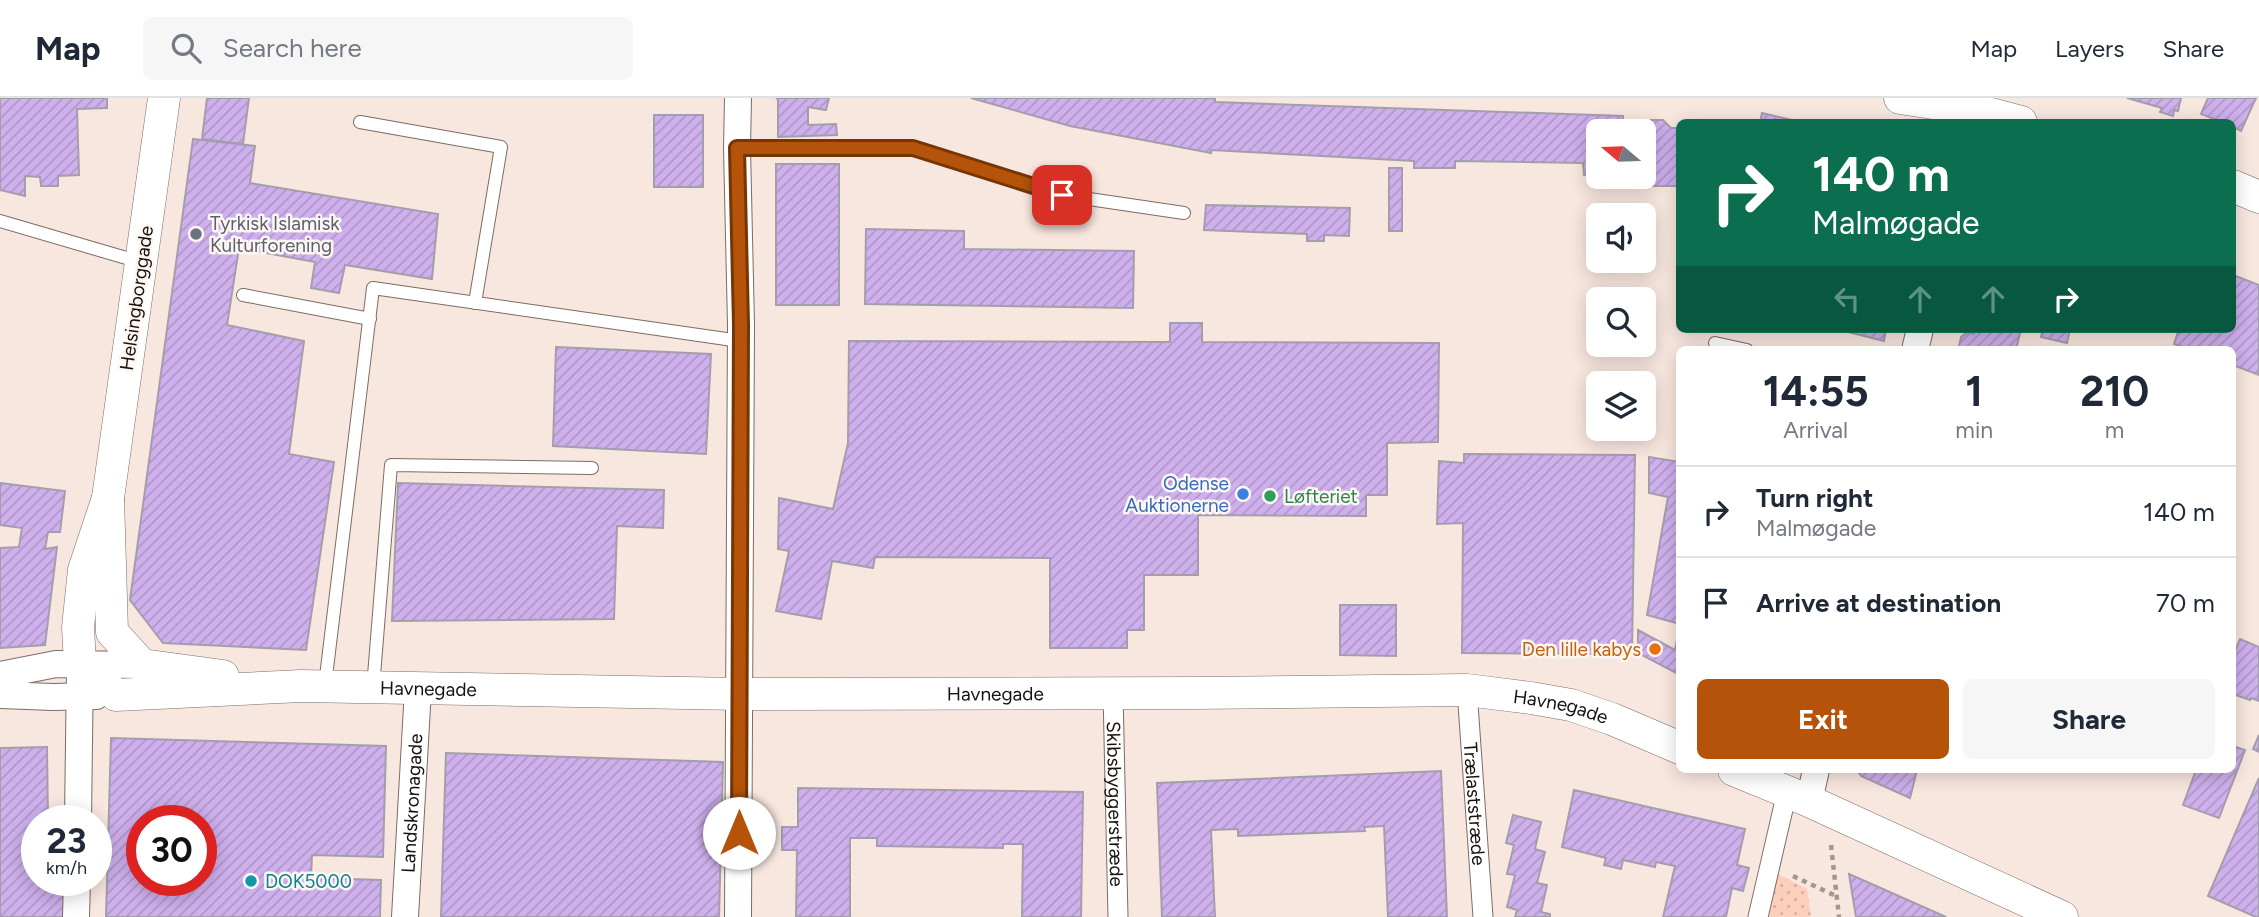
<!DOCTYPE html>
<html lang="en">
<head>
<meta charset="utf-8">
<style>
	:root { --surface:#fff; --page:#f6f6f7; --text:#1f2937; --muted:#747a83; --line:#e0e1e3; --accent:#b45309 }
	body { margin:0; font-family:Figtree,sans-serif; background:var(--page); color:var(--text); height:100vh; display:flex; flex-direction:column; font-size:26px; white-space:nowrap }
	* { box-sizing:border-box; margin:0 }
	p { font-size:23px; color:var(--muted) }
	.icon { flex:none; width:38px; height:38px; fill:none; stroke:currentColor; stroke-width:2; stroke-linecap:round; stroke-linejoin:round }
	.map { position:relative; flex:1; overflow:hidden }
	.sheet { position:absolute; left:1676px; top:248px; width:560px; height:427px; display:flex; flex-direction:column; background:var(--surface); border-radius:10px; box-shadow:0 4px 18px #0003 }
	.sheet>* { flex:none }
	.hud { position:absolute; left:1676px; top:21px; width:560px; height:214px; border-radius:10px; box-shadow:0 4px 18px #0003; background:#0b6e4f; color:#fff; overflow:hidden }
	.needle { width:46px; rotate:289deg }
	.fabs { position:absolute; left:1586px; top:21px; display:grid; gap:14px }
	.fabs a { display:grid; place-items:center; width:70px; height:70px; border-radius:10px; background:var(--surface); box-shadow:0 4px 18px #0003; font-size:35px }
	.speed { position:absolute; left:21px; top:707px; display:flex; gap:14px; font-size:35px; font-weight:700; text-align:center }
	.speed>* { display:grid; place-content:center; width:91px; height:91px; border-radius:50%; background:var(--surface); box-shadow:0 4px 18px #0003; line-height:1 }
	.speed small { font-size:18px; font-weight:400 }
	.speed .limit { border:10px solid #d22; background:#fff; color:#111 }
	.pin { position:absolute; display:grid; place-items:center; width:60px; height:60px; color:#fff; margin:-30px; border-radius:14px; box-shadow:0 4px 10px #0006 }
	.me { position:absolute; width:77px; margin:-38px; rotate:0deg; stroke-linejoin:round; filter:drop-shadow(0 0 5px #0008) }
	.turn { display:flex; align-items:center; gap:24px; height:147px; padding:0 21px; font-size:32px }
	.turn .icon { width:91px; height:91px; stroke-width:2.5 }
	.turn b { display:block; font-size:49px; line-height:60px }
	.lanes { display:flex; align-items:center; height:66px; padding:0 21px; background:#0003; justify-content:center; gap:35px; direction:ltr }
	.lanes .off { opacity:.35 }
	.eta { display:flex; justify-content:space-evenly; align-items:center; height:119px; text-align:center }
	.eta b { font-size:42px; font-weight:700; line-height:49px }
	.cta { display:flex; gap:14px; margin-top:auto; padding:14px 21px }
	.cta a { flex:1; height:80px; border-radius:10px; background:var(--accent); color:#fff; font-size:28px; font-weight:700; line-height:80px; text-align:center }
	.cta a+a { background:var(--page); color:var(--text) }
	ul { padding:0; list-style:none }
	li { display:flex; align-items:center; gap:21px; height:91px; padding:0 21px; border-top:2px solid var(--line) }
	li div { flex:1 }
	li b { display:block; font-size:26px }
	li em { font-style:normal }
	header { display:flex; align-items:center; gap:42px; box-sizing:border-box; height:98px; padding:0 35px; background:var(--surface); border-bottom:2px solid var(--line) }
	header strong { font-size:33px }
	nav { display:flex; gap:38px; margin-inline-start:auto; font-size:24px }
	.search { width:490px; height:63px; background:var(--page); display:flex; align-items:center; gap:18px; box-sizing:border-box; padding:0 24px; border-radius:10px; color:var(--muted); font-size:26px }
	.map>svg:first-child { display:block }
	.grass { fill:url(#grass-dots) }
	.building { fill:url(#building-hatch); stroke:#a49eac; stroke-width:2; fill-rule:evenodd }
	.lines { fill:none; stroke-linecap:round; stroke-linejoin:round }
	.service-casing { stroke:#7b6c65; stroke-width:14 }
	.pedestrian-casing { stroke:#7b6c65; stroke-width:21 }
	.minor-casing { stroke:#7b6c65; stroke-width:28 }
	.tertiary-casing { stroke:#7b6c65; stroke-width:33 }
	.path { stroke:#a29690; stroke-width:4.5; stroke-dasharray:5 5; stroke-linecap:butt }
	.service { stroke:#fff; stroke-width:12 }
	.pedestrian { stroke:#fff; stroke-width:19 }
	.minor { stroke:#fff; stroke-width:26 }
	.tertiary { stroke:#fff; stroke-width:32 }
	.route-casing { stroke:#753606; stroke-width:18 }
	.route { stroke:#b45309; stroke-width:12 }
	.worship-dot { fill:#6b7280; stroke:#fef6f3; stroke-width:2.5 }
	.shop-dot { fill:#3f7fe0; stroke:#fef6f3; stroke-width:2.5 }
	.leisure-dot { fill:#2e9e5b; stroke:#fef6f3; stroke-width:2.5 }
	.food-dot { fill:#e8710a; stroke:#fef6f3; stroke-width:2.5 }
	.culture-dot { fill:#0f9aa8; stroke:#fef6f3; stroke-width:2.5 }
	.labels { text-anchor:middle; stroke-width:5; stroke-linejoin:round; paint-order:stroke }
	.worship-label { font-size:19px; fill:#5b616d; stroke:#fef6f3; text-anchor:start }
	.street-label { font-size:19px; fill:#17120f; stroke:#fef6f3 }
	.shop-label { font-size:19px; fill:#366cbe; stroke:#fef6f3; text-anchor:end }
	.leisure-label { font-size:19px; fill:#27864d; stroke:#fef6f3; text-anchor:start }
	.food-label { font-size:19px; fill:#c56008; stroke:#fef6f3; text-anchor:end }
	.culture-label { font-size:19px; fill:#0d838f; stroke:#fef6f3; text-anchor:start }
</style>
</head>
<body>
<header>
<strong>Map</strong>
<div class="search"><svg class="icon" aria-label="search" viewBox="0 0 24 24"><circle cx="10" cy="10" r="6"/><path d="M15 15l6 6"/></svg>Search here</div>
<nav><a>Map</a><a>Layers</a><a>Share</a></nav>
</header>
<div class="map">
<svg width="2259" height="819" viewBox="0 0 2259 819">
	<defs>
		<pattern id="grass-dots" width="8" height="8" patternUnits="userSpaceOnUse" patternTransform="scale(1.75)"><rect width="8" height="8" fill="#fccfbc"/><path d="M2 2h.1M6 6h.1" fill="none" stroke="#d7b1a0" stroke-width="1.8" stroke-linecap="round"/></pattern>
		<pattern id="building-hatch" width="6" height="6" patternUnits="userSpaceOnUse" patternTransform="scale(1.75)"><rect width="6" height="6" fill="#ceb0ed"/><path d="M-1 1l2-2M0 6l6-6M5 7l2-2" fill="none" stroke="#b096ca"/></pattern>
	</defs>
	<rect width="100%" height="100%" fill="#f8e7df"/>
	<!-- grass -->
	<path class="grass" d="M1778,776L1807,791L1811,819H1769Z"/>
	<!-- building -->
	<g class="building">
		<path d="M0,0H107V10L77,11L79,77L58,78V88H41L40,79L25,78V98L0,92Z"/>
		<path d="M207,0H249L243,46L202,41Z"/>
		<path d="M776,0H829L826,12L808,9V27L836,26L837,37L778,39V1Z"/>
		<path d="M971,0H1207L1215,1V4L1623,18V33H1598V77H1584L1583,65L1455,63V70H1414V63L1211,52V55L1070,28Z"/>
		<path d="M2127,0H2181L2178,13L2174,12L2173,18L2160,14L2162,10Z"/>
		<path d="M2208,0H2256L2241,33L2233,29V24H2222L2201,16Z"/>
		<path d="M1762,15L1801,24H1760Z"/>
		<rect x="654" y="17" width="49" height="72"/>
		<path d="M1651,22H1663L1671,30H1680V88H1643V29Z"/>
		<path d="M193,41L255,48L250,85L438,116L432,181L345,167L339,195L311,190L315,164L239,150L227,227L304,243L289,356L334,364L306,552L163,545L130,502Z"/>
		<rect x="776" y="66" width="63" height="141"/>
		<rect x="1389" y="70" width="13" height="63"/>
		<path d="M1206,107L1350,110L1349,138L1324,137V143H1307V136L1204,132Z"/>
		<rect x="1643" y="126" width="9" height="22"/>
		<path d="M866,131L964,133V151L1134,153L1133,210L865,206Z"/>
		<path d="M2233,177L2259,187V277L2233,267V252H2191L2174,246L2179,231H2233Z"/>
		<path d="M1170,225H1202V244L1439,245L1438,344L1387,345V397H1366V418L1198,417V477H1144V532H1127V550H1050V460L875,459L873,470L832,463L821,521L776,513L789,453L778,451L779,400L833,411L848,345L849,243L1170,244Z"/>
		<path d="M1836,231H1886L1884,243Z"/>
		<path d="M1975,231H2021L2016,252H1958L1961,239L1967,234L1974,236Z"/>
		<path d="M2043,231H2070L2067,245L2041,239Z"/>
		<path d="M556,249L711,256L706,356L553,348Z"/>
		<path d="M1464,356L1635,357L1632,556L1462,555L1463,425L1437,426L1439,363L1464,365Z"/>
		<path d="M1649,359L1680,364V568L1676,575L1638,555V532L1675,552L1680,526L1647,517L1668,399L1649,395Z"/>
		<path d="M0,385L65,393L60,434H48L45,451L57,449L45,547L0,550V450L19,449L22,430L0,427Z"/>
		<path d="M398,385L664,392L663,430L617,428L614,521L392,523Z"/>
		<path d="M1340,507H1396V558L1340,557Z"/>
		<path d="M2240,541L2259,549V603L2251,600L2250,602L2233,596V558Z"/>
		<path d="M2259,637V654L2253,651Z"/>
		<path d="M111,640L386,648L383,759L312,757L311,780L381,782L380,819H106ZM142,723H201V782H142Z"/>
		<path d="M2233,648L2245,652L2219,720L2183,707L2196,672H2233Z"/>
		<path d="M47,649L48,723H37V782L65,785V819H0V650Z"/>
		<path d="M446,655L723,664L719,819H441Z"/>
		<path d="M1857,672H1917L1910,700L1861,678Z"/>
		<path d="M1441,673L1447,819H1388L1384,728L1364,729L1365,733L1238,738V731L1211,732L1215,819H1162L1157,685Z"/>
		<path d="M2259,680V819H2256L2208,798Z"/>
		<path d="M798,690L1083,694L1081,819H1022L1023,746H1003V750L877,748V740H850V819H796L797,752H782V729H798Z"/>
		<path d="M1574,692L1745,731L1737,767L1749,770L1743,793L1732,790L1726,819H1663L1675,768L1656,764L1655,769L1623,762L1621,771L1604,767L1606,760L1562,749Z"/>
		<path d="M1513,717L1541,724L1535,751L1545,754L1537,785L1547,787L1541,814L1550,816V819H1515L1517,812L1507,809L1515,777L1507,776L1514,747L1506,745Z"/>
		<path d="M1849,776L1946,819H1856Z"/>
	</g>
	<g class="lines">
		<!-- service casing -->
		<g class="service-casing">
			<g id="service">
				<path d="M360,24L501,49L475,205"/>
				<path d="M737,50H913L1062,97L1184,115"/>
				<path d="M0,123L140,164"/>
				<path d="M243,197L370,221"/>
				<path d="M1715,245L1747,252"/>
				<path d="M325,587L373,190L740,243"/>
				<path d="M373,590L391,367L592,370"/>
			</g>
		</g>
		<!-- pedestrian casing -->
		<g class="pedestrian-casing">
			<g id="pedestrian">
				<path id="s1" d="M1467,592L1483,819"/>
				<path id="s2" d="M1113,594L1118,819"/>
				<path d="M1758,819L1787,694"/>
			</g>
		</g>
		<!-- minor casing -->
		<g class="minor-casing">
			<g id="minor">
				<path d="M738,0L737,50L741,227L738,819"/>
				<path d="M1915,252L1920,231"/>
				<path d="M0,577L56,566L142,567"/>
				<path d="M0,597L53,599L96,598"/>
				<path d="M1809,703L1816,672"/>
				<path d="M78,723L80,565"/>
				<path d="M76,819L77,782"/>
				<path id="s3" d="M405,819L418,591"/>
			</g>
		</g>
		<!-- tertiary casing -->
		<g class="tertiary-casing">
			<g id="tertiary">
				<path d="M164,0L108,400L112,534L142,567L223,578"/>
				<path d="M1900,0L1972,11L2021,24"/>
				<path d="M2233,88L2259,99"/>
				<path id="s4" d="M108,400L84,472L78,529L80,565L116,597L301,588L740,596L1193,595L1467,592L1531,600L1571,607L1612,621L1680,650"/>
				<path d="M1734,672L1809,703L2062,819"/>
			</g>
		</g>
		<!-- path -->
		<g class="path">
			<path d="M1831,747L1839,819"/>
			<path d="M1793,778L1836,798"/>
		</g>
		<!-- service -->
		<use href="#service" class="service"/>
		<!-- pedestrian -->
		<use href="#pedestrian" class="pedestrian"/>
		<!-- minor -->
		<use href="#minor" class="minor"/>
		<!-- tertiary -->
		<use href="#tertiary" class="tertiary"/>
	</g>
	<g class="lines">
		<!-- route casing -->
		<g class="route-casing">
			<path id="route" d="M739,735L741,227L737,50H913L1062,97"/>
		</g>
		<!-- route -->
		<use href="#route" class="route"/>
	</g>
	<!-- markers -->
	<circle class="worship-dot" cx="196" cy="136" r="7"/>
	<circle class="shop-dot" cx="1243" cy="396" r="7"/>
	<circle class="leisure-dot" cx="1270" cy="398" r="7"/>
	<circle class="food-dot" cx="1655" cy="551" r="7"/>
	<circle class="culture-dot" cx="251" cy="783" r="7"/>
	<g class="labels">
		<!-- worship labels -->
		<g class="worship-label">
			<text x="210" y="132">Tyrkisk Islamisk<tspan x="210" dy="22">Kulturforening</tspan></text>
		</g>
		<!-- street labels -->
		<g class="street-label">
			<text transform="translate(136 200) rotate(-82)" y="7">Helsingborggade</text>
			<text dy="7" stroke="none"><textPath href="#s4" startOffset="530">Havnegade</textPath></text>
			<text dy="7" stroke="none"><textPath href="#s4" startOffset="1097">Havnegade</textPath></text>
			<text dy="7" stroke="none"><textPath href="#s4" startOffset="1664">Havnegade</textPath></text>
			<text dy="7" stroke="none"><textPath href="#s3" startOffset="114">Landskronagade</textPath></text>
			<text dy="7" stroke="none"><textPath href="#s1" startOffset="114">Trælaststræde</textPath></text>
			<text dy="7" stroke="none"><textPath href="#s2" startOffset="112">Skibsbyggerstræde</textPath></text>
		</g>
		<!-- shop labels -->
		<g class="shop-label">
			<text x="1229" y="392">Odense<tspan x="1229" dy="22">Auktionerne</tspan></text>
		</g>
		<!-- leisure labels -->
		<g class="leisure-label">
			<text x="1284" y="405">Løfteriet</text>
		</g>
		<!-- food labels -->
		<g class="food-label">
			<text x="1641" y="558">Den lille kabys</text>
		</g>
		<!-- culture labels -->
		<g class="culture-label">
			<text x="265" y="790">DOK5000</text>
		</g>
	</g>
</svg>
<div class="fabs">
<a><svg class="needle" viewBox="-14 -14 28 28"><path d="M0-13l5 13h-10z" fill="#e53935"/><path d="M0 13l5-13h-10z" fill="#747a83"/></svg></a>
<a><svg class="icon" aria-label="sound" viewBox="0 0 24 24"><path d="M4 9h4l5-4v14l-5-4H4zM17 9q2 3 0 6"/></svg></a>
<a><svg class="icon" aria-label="search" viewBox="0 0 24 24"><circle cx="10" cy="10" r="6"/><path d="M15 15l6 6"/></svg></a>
<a><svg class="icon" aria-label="layers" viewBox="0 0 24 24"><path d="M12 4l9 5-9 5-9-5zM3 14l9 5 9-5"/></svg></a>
</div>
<div class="speed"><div>23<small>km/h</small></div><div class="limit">30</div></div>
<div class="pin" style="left:1062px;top:97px;background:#d93025"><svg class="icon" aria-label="arrive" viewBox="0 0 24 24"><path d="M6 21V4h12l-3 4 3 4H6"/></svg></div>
<svg class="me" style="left:739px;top:735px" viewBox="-20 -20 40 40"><circle r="19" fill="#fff"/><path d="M0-13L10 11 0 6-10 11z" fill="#b45309"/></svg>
<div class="hud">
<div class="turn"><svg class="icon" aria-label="right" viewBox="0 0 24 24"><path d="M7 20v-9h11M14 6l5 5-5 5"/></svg><div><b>140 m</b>Malmøgade</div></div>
<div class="lanes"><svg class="icon off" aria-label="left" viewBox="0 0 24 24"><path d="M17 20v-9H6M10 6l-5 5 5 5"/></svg><svg class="icon off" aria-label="ahead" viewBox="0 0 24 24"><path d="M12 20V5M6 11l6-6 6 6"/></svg><svg class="icon off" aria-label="ahead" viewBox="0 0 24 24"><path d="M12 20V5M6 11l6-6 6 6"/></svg><svg class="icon" aria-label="right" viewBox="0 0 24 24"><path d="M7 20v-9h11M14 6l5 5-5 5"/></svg></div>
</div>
<section class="sheet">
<div class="eta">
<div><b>14:55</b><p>Arrival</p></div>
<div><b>1</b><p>min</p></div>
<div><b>210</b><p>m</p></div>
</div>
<ul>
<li><svg class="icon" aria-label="right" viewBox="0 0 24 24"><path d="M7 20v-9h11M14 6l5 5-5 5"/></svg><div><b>Turn right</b><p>Malmøgade</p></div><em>140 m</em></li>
<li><svg class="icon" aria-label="arrive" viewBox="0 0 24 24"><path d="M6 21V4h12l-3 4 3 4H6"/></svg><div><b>Arrive at destination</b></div><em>70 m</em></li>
</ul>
<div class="cta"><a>Exit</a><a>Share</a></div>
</section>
</div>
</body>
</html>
